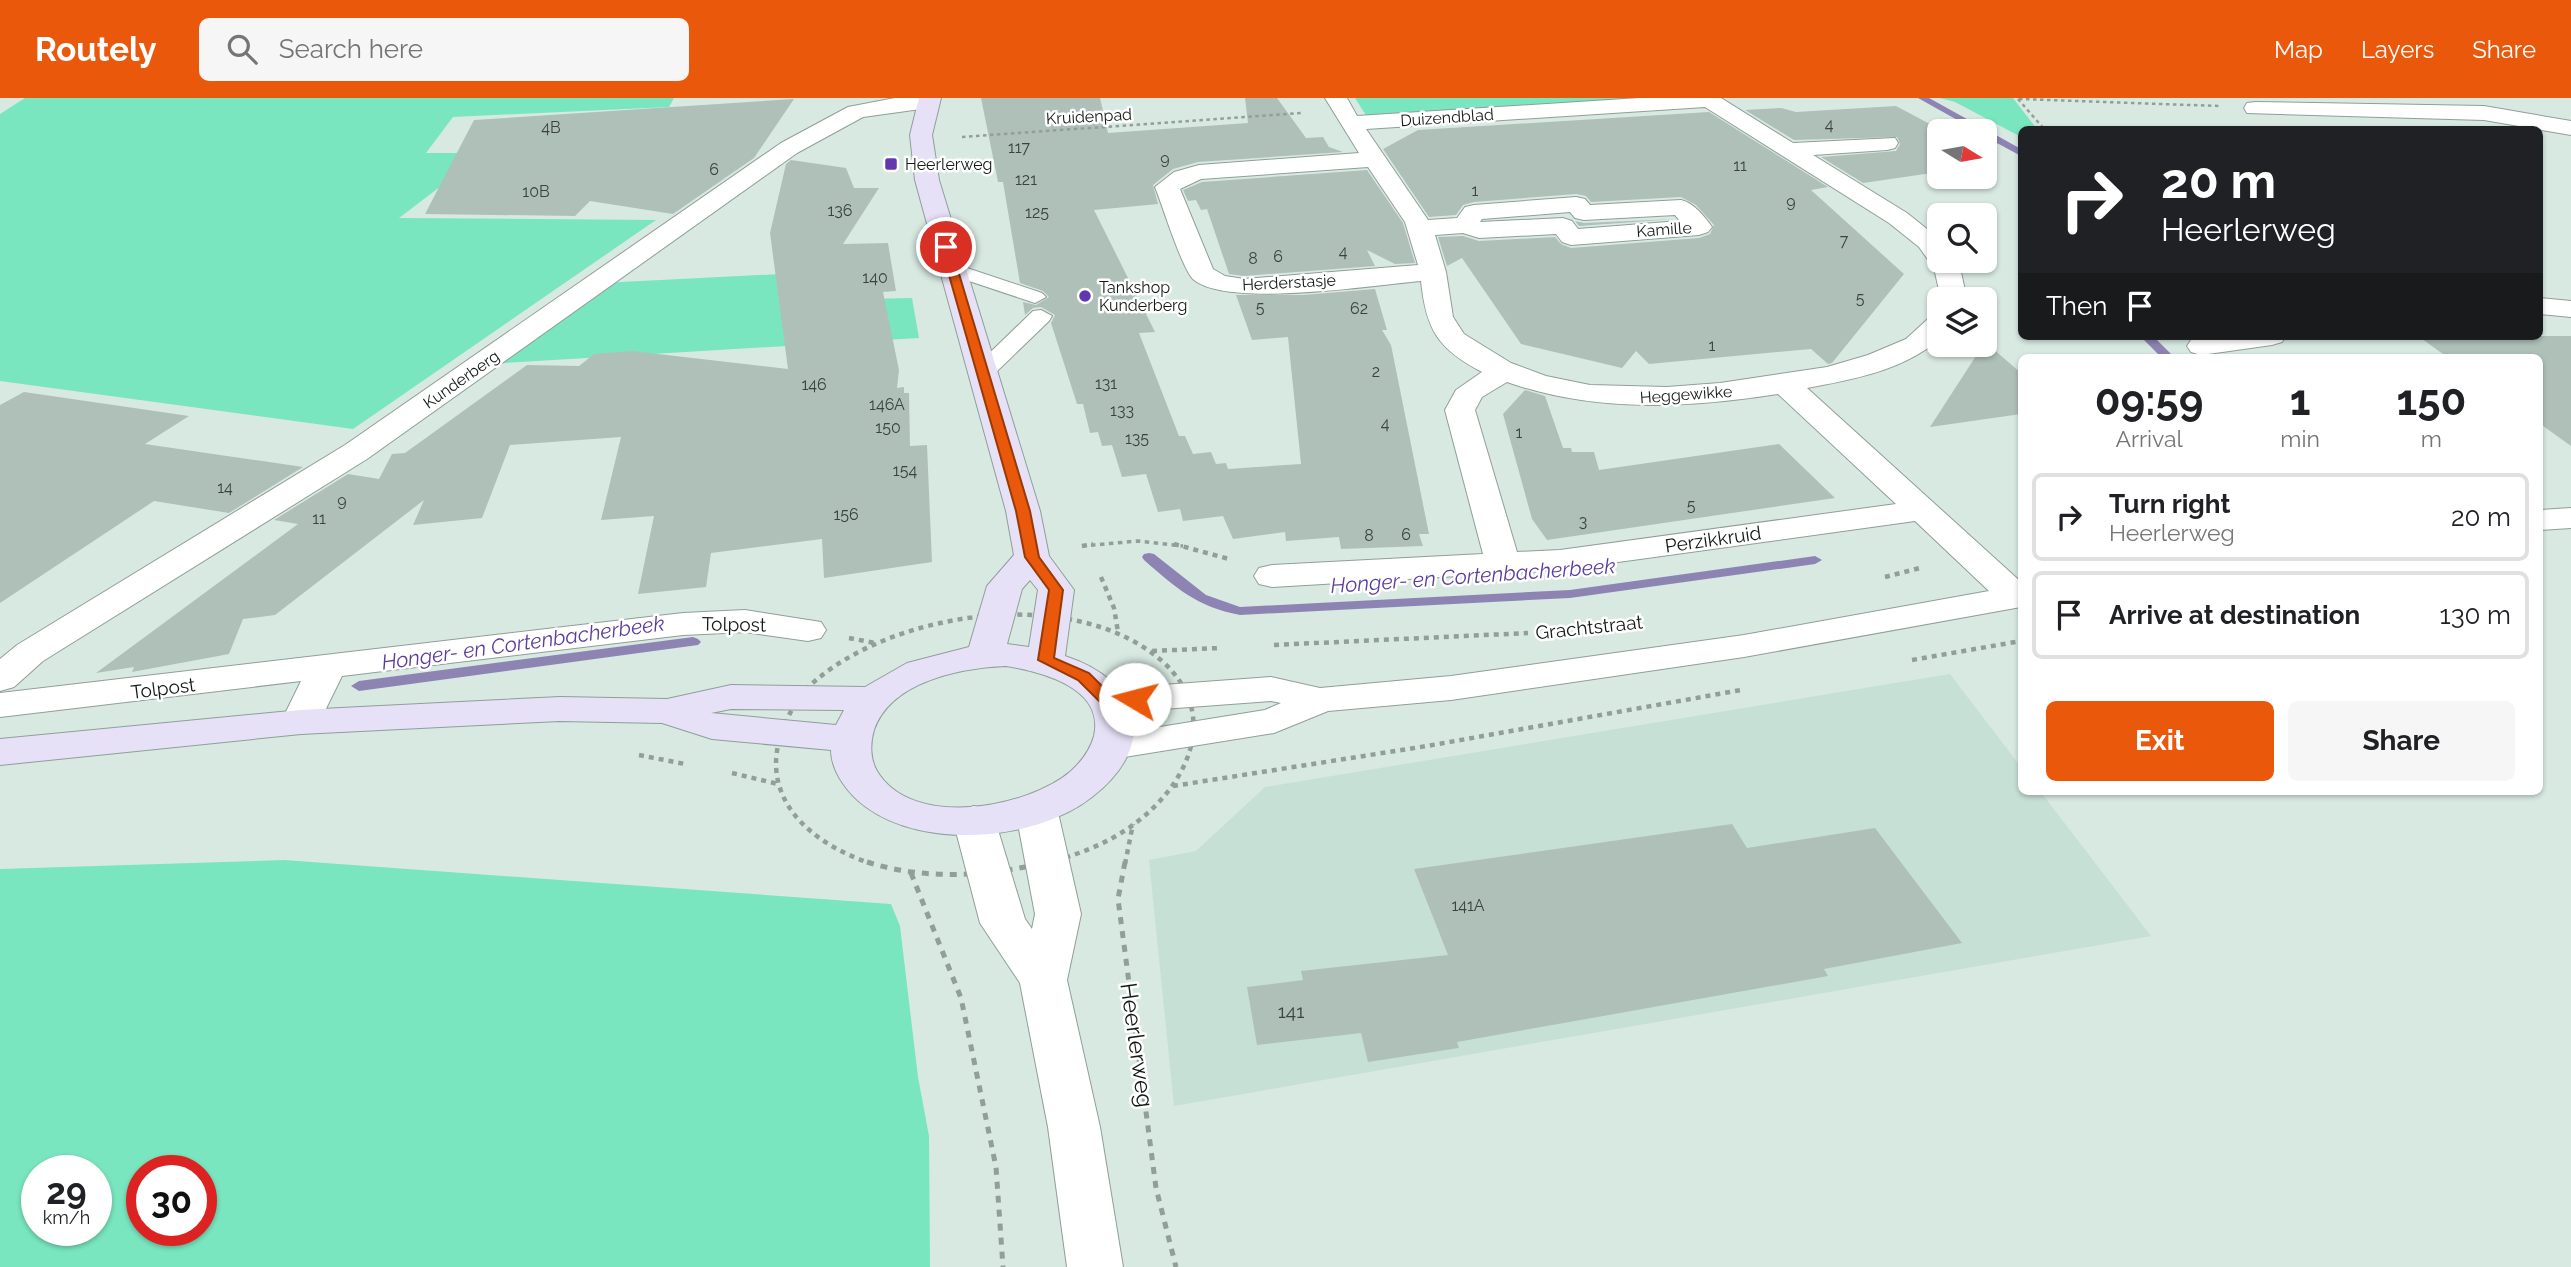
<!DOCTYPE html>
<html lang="en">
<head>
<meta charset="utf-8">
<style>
	:root { --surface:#fff; --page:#f6f6f6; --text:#202124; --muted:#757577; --line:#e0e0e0; --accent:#ea580c }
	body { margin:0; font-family:Raleway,sans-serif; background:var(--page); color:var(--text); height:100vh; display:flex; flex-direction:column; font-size:26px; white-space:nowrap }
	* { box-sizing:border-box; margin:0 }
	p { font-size:23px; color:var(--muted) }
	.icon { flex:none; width:38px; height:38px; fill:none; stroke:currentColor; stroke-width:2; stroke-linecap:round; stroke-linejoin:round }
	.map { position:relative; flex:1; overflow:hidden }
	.drawer { position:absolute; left:2018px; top:256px; width:525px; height:441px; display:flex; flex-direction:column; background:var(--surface); border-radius:10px; box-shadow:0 2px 5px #0004 }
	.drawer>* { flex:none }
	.guide { position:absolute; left:2018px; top:28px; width:525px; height:214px; border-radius:10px; box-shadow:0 2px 5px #0004; background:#202124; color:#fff; overflow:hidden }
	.needle { width:46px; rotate:101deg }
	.buttons { position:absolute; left:1927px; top:21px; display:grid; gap:14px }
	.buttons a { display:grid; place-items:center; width:70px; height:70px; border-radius:10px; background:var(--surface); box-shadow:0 2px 5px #0004; font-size:35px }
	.speed { position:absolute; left:21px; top:1057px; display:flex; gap:14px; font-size:35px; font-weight:700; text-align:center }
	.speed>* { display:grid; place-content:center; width:91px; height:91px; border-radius:50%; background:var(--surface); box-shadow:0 2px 5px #0004; line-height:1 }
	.speed small { font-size:18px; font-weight:400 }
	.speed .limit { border:10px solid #d22; background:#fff; color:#111 }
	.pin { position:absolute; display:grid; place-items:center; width:60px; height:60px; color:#fff; margin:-30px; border:4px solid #fff; border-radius:50%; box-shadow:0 2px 7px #0007 }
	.me { position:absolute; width:77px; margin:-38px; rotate:278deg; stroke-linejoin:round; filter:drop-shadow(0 0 5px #0008) }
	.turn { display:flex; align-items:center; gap:24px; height:147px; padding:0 28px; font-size:32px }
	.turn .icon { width:91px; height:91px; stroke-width:2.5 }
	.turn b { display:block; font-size:49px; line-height:60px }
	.then { display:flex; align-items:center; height:66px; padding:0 28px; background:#0003; gap:14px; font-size:26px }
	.eta { display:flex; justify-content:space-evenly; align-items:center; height:119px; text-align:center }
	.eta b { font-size:42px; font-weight:700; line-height:49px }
	.cta { display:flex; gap:14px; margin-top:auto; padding:14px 28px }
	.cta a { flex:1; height:80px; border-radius:10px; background:var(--accent); color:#fff; font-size:28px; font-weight:700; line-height:80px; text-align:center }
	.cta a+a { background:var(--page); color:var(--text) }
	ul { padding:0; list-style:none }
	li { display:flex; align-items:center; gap:21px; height:88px; margin:0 14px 10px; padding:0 14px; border:4px solid var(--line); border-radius:10px }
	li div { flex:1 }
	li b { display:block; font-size:26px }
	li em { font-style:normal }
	header { display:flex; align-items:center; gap:42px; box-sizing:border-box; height:98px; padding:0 35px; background:var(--accent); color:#fff }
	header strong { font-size:33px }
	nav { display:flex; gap:38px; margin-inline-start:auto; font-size:24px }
	.search { width:490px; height:63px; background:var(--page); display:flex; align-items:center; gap:18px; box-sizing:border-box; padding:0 24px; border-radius:10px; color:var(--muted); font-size:26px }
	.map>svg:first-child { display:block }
	.built { fill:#c6e0d5 }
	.green { fill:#79e6bf; fill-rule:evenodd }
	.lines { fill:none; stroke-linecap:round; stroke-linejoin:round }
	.stream { fill:#8d84b4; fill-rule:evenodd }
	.building { fill:#afc0b9 }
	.service-casing { stroke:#8f9f98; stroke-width:2 }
	.minor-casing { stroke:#8f9f98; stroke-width:2 }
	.tertiary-casing { stroke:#8f9f98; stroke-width:2 }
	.secondary-casing { stroke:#8f9f98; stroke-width:2 }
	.path-far3 { stroke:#929f99; stroke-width:2.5; stroke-dasharray:3.5 3.5; stroke-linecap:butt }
	.path-far2 { stroke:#929f99; stroke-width:3.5; stroke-dasharray:4.5 4.5; stroke-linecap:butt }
	.path-far1 { stroke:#929f99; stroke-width:4.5; stroke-dasharray:5 5; stroke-linecap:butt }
	.path { stroke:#929f99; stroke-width:5; stroke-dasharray:7 7; stroke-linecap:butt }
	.service { fill:#fff; fill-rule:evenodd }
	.minor { fill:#fff; fill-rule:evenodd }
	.tertiary { fill:#fff; fill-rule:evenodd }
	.secondary { fill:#e6e1f6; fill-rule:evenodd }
	.route { fill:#ea580c; stroke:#983908; stroke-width:2 }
	.poi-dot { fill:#6138b0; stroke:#fff; stroke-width:2.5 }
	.labels { text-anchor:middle; stroke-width:5; stroke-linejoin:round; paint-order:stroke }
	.far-street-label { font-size:16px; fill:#131916; stroke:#fff }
	.number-label { font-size:16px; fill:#3a433f }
	.far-poi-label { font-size:16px; fill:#131916; stroke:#fff; text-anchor:start }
	.street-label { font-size:19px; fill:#131916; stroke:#fff }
	.near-number-label { font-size:19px; fill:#3a433f }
	.water-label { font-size:21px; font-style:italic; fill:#5c3d9f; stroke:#fff }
	.near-street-label { font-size:23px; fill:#131916; stroke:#fff }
</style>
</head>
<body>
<header>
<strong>Routely</strong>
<div class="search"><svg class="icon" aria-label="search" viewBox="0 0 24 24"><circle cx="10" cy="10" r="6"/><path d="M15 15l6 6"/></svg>Search here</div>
<nav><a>Map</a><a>Layers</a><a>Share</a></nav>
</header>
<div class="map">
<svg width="2571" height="1169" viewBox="0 0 2571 1169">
	<rect width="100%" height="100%" fill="#d8e9e2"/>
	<!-- built -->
	<path class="built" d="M1950,576L2021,669V693H2040L2151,838L1174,1008L1149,762L1196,753L1265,689Z"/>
	<!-- green -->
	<g class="green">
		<path d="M25,0H674L669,9L453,19L426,55H629L466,69L399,120L656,122L353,331L0,283V16Z"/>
		<path d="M1355,0H1662L1367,19Z"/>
		<path d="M1940,0H2013L2037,31L2021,32V39L1955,4Z"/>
		<path d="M820,174L819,202L912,200L919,240L489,266L601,185Z"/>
		<path d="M284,762L891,806L900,828L918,979L929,1038L930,1169H0V771ZM37,1073H96V1132H37ZM142,1073H201V1132H142Z"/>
	</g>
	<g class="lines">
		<!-- stream -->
		<g class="stream">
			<path d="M1918,0H1929L2021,51V58L1984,38V33H1977Z"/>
			<path d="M2140,238H2153L2174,259H2161Z"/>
			<path d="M1149,455L1154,456L1206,497L1240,509L1570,492L1815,458L1822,462L1815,466L1570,500L1240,517C1197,509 1176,490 1144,462L1142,459L1144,456Z"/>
			<path d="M693,539L698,541L701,544L698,547L359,593L351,588L359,583Z"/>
		</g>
	</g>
	<!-- building -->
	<g class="building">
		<path d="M981,0H1100L1108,35L1248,25L1245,0H1277L1306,40L1323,39L1329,49L1343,54L1198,64L1173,71L1153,87L1158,106L1094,112L1155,234L1139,235L1179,338H1185L1193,356L1211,354L1216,366L1226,365L1228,371L1301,366L1288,239L1252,242L1236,197H1303L1375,191L1387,232H1382L1391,247L1429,436H1419L1423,448L1341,451L1339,439L1286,443L1285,434L1233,441L1223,418L1183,423L1180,411L1158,414L1146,376L1122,379L1112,347L1102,348L1098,334L1090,335L1083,306H1077L1051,225L1055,217L1041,209L1033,210L1025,217L1023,204L1036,207L1049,199L1043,193L1020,185L1003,84H998Z"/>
		<path d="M794,1L754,60L673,116L590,103L575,118L425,116L474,22Z"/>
		<path d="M1896,8L1943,33H1939V74L1863,85L1821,59L1896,53L1900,46L1897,39L1794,42L1745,12L1781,10L1796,14Z"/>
		<path d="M1709,14L1828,89L1811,92L1904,176L1832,265L1828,266L1811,251L1649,266L1636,253L1622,270L1521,246L1462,160L1447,168L1438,139L1463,138L1479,143L1555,139L1561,146L1571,150L1699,140L1710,136L1714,127L1696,107L1681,99L1591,104L1586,98L1576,96L1474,104L1463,107L1456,117L1429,119L1383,51L1418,32Z"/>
		<path d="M791,62L846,70L854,90H879L843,146L888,145L896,193L883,194L899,272L897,290L904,289V295H909L910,348L927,347L932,464L824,480L822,441L711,455L706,489L638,496L654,418L601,422L621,339L510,347L482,420L413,427L424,402L275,517L243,521L229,556L132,574L134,569L96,575L298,426L274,422L348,376L379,381L392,356L405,355L527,267L579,268L594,256L632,253L788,271L770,135L786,66Z"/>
		<path d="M1367,72L1403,125L1415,165L1395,166L1367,152L1375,168L1244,178L1229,176L1207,111L1201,112L1196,102L1188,103L1183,92L1202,84Z"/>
		<path d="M1675,121L1579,128L1575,123L1584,125Z"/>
		<path d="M2418,238H2571V348L2539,325V259H2447Z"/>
		<path d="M1985,244L2021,275V316L1930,329Z"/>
		<path d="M1525,292L1545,298L1563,350H1571L1572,354H1594L1599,372L1779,346L1835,400L1547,442L1532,421L1503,316Z"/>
		<path d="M24,294L189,318L145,346L303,369L229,415L154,403L0,505V307Z"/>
		<path d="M1732,726L1747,750L1875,730L1962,845L1824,871L1828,878L1457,944L1459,950L1368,964L1361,935L1257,947L1247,889L1303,882L1301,873L1448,857L1414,771Z"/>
	</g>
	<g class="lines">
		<!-- service casing -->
		<g class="service-casing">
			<g id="service">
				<path d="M952,165L1042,195L1046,199L1035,205L945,175L942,171L945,167Z"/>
				<path d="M1041,212L1052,218L1049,223L991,279H975L972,274L975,269L1033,213Z"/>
			</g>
		</g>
		<!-- minor casing -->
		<g class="minor-casing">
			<g id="minor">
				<path d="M895,0H936L939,4L928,10L863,19L797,55L367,361L43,563L14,589L0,593V561L17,547L345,347L781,45L848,9Z"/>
				<path d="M1325,0H1347L1357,18L1640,0H1721L1793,45L1895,40L1898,45L1895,50L1887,52L1813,57L1907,115L1937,139L1939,163H1955L1960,170L1967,201H1941L1934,170L1919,149L1889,125L1705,9L1366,31L1428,122L1457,120L1465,109L1474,107L1576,99L1585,101L1590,107L1681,102C1694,105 1704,118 1712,129L1708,134L1699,137L1571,147L1562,144L1556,136L1479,140L1463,135L1435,137L1446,174L1453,219L1464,236L1511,265L1546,278L1590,287L1667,289L1720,285L1827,269L1868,257L1906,241L1929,220L1939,218V241C1905,272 1851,282 1807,290L2021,484V509L1744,559L1451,602L1328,613L1274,635L1112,661L1098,657L1092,648L1098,639L1265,612L1281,605L1271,603L1109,615L1095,611L1089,603L1095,595L1109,591L1271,579L1320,590L1451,578L1744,537L1989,493L1915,423L1560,472L1272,489L1259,486L1254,478L1259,470L1272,467L1483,456L1445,312L1456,292L1482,274C1438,251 1426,232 1421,183C1373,187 1229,210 1194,182C1183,174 1162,106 1155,89L1174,74L1199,67L1359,55ZM1368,69L1405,124L1418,167L1244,181L1225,178L1213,171L1180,91L1201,81ZM1570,114L1575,120L1584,122L1675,117L1680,123L1578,131L1572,123L1563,120L1480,124L1482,121ZM1507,284C1595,315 1687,310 1778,296L1896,406L1560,452L1517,454L1475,312L1482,299Z"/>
				<path d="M2255,4L2484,8L2571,23V37L2484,22L2247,15L2244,10L2247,5Z"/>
				<path d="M2539,200L2571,203V219L2539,216Z"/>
				<path d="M2211,238H2286L2282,244L2272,247L2201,257L2191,254L2187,248L2191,242Z"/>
				<path d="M2571,410V430L2539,432V412Z"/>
				<path d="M745,512L821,524L826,532L821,540L808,543L745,534L683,537L342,578L315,633L301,636L287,633L281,624L301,583L0,619V595L683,515Z"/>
			</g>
		</g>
		<!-- tertiary casing -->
		<g class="tertiary-casing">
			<path id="tertiary" d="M1036,696L1051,700L1057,710L1081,816L1067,882L1100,1029L1123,1169H1067L1048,1029L1020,885L980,825L953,722L959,712L974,708L989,712L995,722L1025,821L1032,831L1035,816L1015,710L1021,700Z"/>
		</g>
		<!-- secondary casing -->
		<g class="secondary-casing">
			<path id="secondary" d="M919,0H941L932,37L939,82L1040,413L1049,458L1074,492L1065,558C1144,584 1158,648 1092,699C1036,743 924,752 866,709C849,697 831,674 831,652L712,641L662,625L560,623L301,636L0,667V641L301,612L560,599L667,601L731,587L865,589L907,565L969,549L987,488L1014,457L1006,413L915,82L910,37ZM1030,482L1038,492L1029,549L1007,546L1022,491ZM1006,568C1042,574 1105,590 1094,638C1090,652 1082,663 1071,673C1028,710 912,732 877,673C870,661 870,645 874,632C891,583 961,570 1006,568ZM731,611L844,612L836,627L711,615Z"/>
		</g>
		<!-- path-far3 -->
		<g class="path-far3">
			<path d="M2018,1L2045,32"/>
			<path d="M2019,1L2219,8"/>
			<path d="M962,39L1302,15"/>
		</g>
		<!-- path-far2 -->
		<path class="path-far2" d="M1082,448L1138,443L1183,448"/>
		<!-- path-far1 -->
		<g class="path-far1">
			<path d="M1174,446L1229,461"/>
			<path d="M1082,448L1093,446"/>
			<path d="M1101,479L1114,510L1118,534"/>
			<path d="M1885,479L1920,470"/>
			<path d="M849,540L875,545"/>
			<path d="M1274,547L1528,535"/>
			<path d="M1152,553L1220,550"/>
			<path d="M1912,562L2021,543"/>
			<path d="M639,657L685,666"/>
			<path d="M732,675L778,686"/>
			<path d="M1173,688L1427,648L1741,592"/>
			<path d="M873,766C812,747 756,700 783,631C790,613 800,595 815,583C898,512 1075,487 1162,563C1221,616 1189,686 1133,727C1107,746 1073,759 1041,766"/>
			<path d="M1125,766L1133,726"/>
		</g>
		<!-- path -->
		<g class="path">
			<path d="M867,764C927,783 989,778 1048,764"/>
			<path d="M1125,764L1118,801L1156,1090L1176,1169"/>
			<path d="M911,775L961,900L996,1069L1003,1169"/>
		</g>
		<!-- service -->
		<use href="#service" class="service"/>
		<!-- minor -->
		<use href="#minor" class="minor"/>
		<!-- tertiary -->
		<use href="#tertiary" class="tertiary"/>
		<!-- secondary -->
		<use href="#secondary" class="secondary"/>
	</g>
	<!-- route -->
	<path class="route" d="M946,145L951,149L1030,413L1039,459L1063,492L1054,560L1089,575L1112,598L1135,596L1143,601L1141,605L1103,607L1078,582L1038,562L1049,492L1025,459L1016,413L941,149Z"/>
	<!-- markers -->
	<g class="poi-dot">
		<rect x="884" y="59" width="14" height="14" rx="3.5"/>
		<circle cx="1085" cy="198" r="7"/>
	</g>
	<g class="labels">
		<!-- far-street labels -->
		<g class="far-street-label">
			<text transform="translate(1089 18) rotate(-3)" y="6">Kruidenpad</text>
			<text transform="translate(1447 19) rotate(-4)" y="6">Duizendblad</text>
			<text transform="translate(1664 131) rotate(-4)" y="6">Kamille</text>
			<text transform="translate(1289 184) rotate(-3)" y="6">Herderstasje</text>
			<text transform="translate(461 281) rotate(-35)" y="6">Kunderberg</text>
			<text transform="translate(1686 296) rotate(-4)" y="6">Heggewikke</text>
		</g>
		<!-- number labels -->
		<g class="number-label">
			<text x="1829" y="32">4</text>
			<text x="551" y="35">4B</text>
			<text x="1019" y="55">117</text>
			<text x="1165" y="66">9</text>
			<text x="1740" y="73">11</text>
			<text x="714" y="77">6</text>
			<text x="1026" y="87">121</text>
			<text x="1475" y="98">1</text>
			<text x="536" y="99">10B</text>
			<text x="1791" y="109">9</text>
			<text x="840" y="118">136</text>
			<text x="1037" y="120">125</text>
			<text x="1844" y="148">7</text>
			<text x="1343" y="159">4</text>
			<text x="1278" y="164">6</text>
			<text x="1253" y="166">8</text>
			<text x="875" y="185">140</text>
			<text x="1860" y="206">5</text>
			<text x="1260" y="215">5</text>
			<text x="1359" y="216">62</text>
			<text x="1712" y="253">1</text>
			<text x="1376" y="279">2</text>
			<text x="1106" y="291">131</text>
			<text x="814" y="292">146</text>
			<text x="887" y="312">146A</text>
			<text x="1122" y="318">133</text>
			<text x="1385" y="331">4</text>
			<text x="888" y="335">150</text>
			<text x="1519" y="340">1</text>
			<text x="1137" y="346">135</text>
			<text x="905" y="378">154</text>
			<text x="225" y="395">14</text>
			<text x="342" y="408">9</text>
			<text x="1691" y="413">5</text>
			<text x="846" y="422">156</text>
			<text x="319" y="426">11</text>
			<text x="1583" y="429">3</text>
			<text x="1406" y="442">6</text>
			<text x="1369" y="443">8</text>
			<text x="1468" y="813">141A</text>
		</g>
		<!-- far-poi labels -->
		<g class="far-poi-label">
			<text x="905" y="72">Heerlerweg</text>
			<text x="1099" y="195">Tankshop<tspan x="1099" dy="18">Kunderberg</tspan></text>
		</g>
		<!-- street labels -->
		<g class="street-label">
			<text transform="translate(1713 441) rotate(-8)" y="7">Perzikkruid</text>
			<text transform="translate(734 526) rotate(1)" y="7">Tolpost</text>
			<text transform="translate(1589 529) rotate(-6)" y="7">Grachtstraat</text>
			<text transform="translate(163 590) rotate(-7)" y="7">Tolpost</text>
		</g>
		<!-- near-number labels -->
		<g class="near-number-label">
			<text x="1291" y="920">141</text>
		</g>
		<!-- water labels -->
		<g class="water-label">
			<text transform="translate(1473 478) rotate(-4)" y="7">Honger- en Cortenbacherbeek</text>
			<text transform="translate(523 545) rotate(-8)" y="7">Honger- en Cortenbacherbeek</text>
		</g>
		<!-- near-street labels -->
		<g class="near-street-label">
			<text transform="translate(1137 947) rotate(82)" y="8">Heerlerweg</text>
		</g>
	</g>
</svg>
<div class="buttons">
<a><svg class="needle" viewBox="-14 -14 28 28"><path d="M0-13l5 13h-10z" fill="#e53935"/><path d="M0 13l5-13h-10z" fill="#757577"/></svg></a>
<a><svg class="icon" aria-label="search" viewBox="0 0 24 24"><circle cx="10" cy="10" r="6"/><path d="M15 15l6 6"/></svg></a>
<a><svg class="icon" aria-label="layers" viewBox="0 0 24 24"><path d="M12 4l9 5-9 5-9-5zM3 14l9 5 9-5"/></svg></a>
</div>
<div class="speed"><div>29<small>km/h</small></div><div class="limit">30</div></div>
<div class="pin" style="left:946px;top:149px;background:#d93025"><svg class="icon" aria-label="arrive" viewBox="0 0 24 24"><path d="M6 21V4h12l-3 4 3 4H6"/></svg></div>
<svg class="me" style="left:1135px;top:601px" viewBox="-20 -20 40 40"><circle r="19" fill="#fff"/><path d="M0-13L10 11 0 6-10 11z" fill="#ea580c"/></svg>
<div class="guide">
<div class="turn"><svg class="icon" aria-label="right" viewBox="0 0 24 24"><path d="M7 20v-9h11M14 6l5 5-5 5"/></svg><div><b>20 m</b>Heerlerweg</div></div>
<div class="then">Then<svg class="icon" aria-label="arrive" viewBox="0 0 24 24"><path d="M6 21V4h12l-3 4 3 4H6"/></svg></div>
</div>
<section class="drawer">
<div class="eta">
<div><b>09:59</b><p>Arrival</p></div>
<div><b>1</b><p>min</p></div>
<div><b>150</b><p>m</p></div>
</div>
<ul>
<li><svg class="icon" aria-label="right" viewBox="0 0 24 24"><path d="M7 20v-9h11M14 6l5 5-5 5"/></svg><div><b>Turn right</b><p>Heerlerweg</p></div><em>20 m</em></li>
<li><svg class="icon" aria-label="arrive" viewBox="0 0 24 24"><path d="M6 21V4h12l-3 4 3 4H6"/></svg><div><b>Arrive at destination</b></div><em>130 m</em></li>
</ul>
<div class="cta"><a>Exit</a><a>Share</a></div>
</section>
</div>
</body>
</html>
